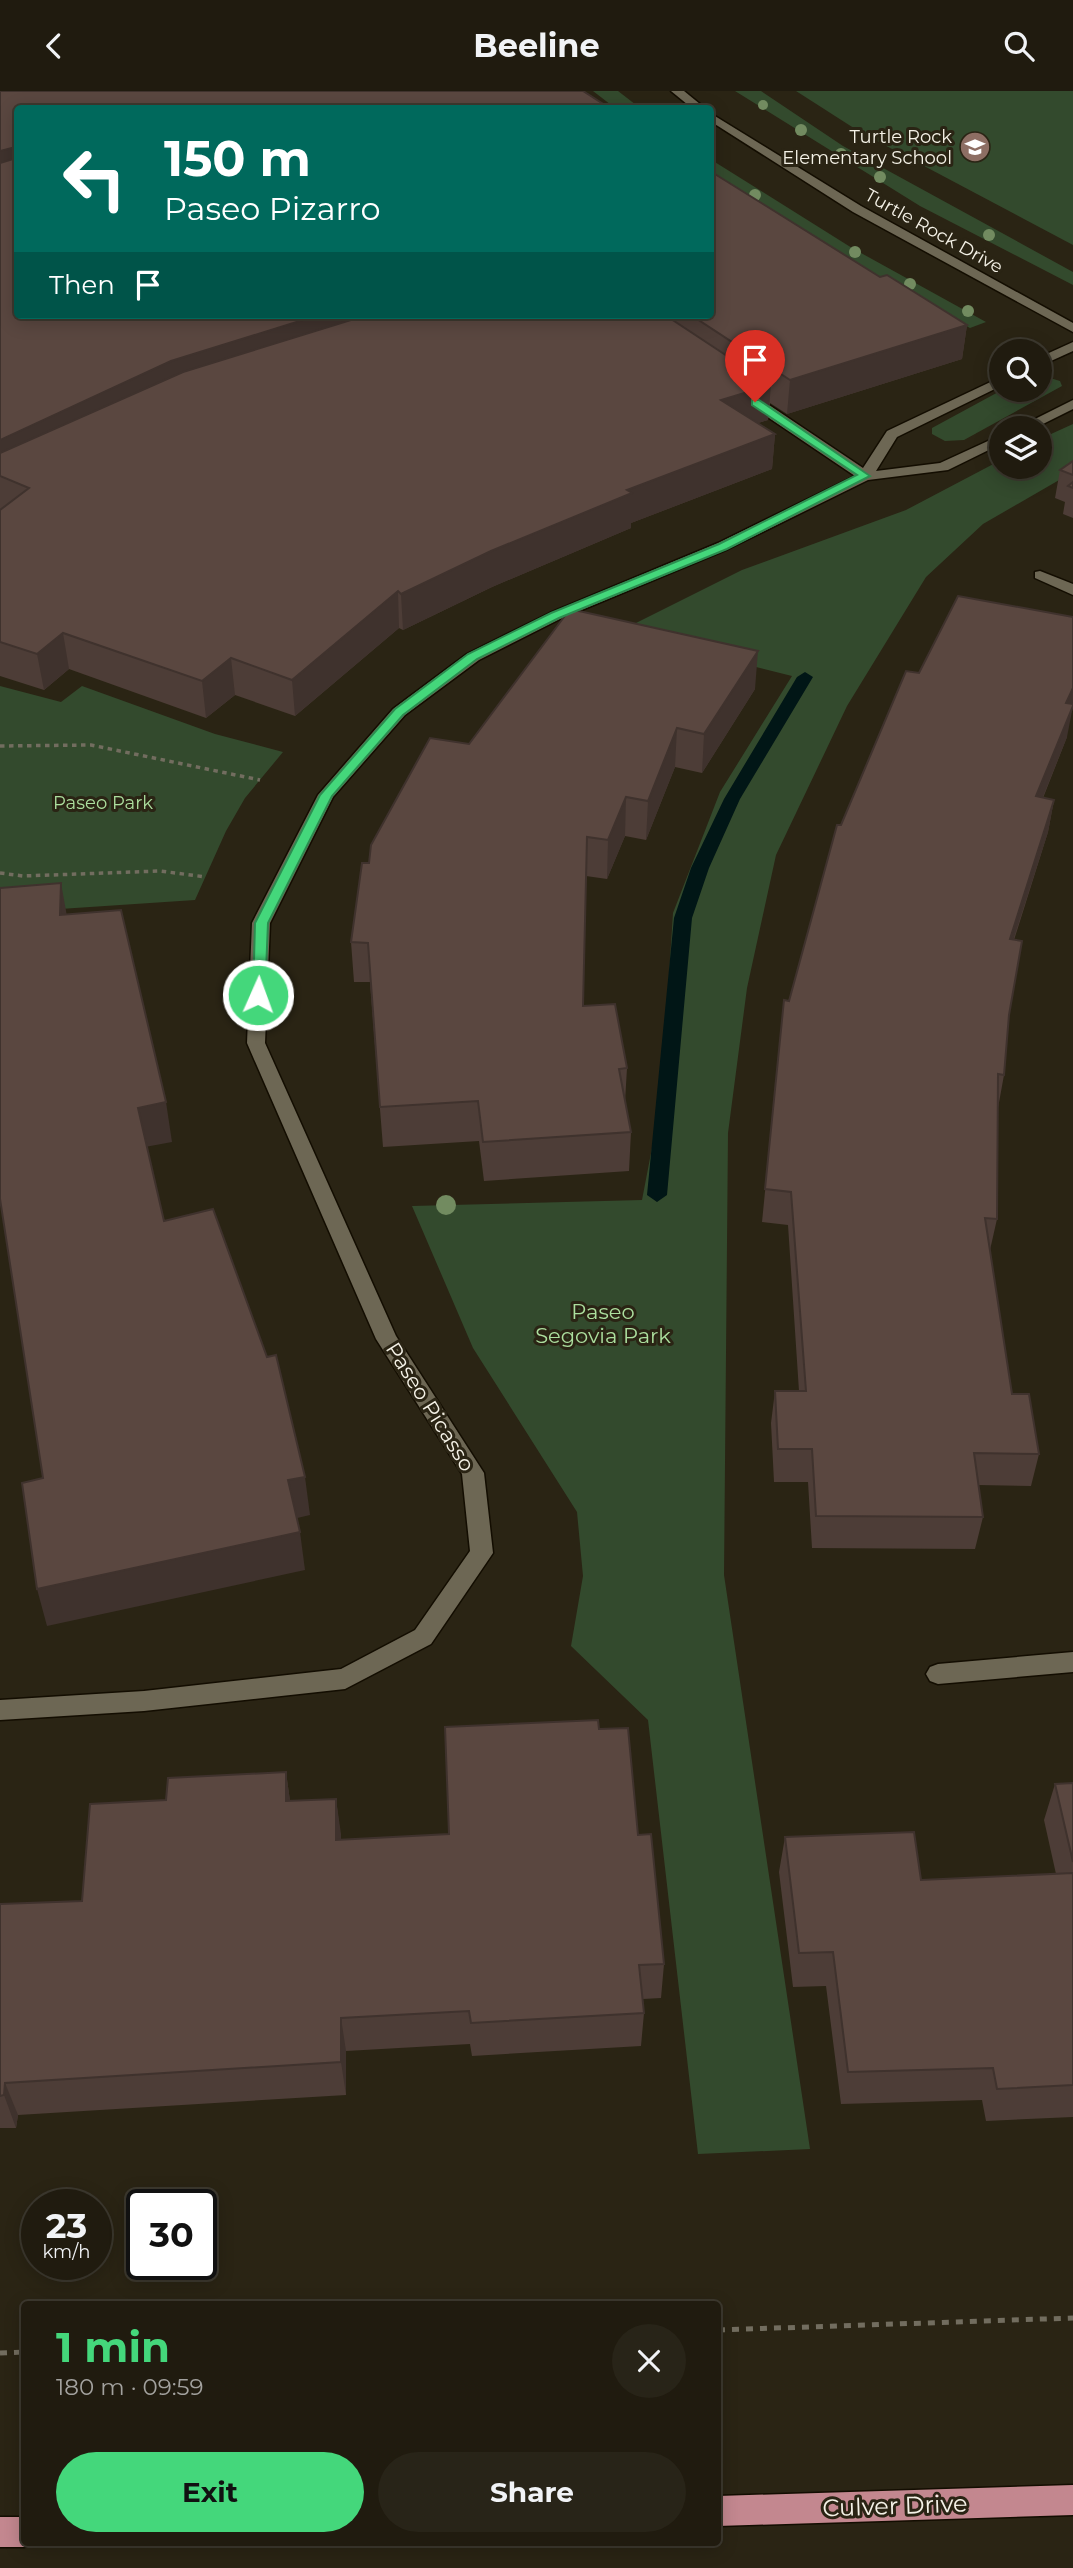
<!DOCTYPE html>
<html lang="en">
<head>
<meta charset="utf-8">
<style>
	:root { --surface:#201b0f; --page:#282418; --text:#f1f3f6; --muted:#a2a19e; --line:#3d392f; --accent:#44d77b }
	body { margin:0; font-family:Montserrat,sans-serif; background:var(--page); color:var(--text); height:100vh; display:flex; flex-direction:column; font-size:26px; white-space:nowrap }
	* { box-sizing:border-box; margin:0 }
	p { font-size:23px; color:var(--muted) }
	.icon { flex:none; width:38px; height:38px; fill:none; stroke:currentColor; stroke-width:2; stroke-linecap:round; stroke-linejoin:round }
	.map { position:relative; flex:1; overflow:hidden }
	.details { position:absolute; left:21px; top:2210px; width:700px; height:245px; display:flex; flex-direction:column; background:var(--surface); border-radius:7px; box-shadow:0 4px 18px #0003,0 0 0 2px var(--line) }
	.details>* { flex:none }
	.banner { position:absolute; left:14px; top:14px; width:700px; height:214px; border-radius:7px; box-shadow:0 4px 18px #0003,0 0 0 2px var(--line); background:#00695c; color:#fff; overflow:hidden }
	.buttons { position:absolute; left:989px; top:248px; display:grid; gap:14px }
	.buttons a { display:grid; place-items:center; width:63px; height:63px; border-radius:50%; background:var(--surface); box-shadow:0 4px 18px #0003,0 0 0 2px var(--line); font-size:35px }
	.speed { position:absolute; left:21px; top:2098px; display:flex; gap:14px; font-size:35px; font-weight:700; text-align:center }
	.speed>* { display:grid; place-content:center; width:91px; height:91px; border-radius:50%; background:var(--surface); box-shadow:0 4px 18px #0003,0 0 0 2px var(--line); line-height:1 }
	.speed small { font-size:18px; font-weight:400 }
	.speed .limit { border:4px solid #111; border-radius:10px; background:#fff; color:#111 }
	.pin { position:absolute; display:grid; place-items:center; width:60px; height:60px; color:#fff; margin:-72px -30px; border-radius:50% 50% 50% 0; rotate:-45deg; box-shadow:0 0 7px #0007 }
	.pin .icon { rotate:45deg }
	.me { position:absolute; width:77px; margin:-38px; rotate:2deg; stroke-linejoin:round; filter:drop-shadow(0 0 5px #0008) }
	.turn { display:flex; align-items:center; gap:24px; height:147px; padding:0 35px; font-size:32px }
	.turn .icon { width:91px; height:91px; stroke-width:2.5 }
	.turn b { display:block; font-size:49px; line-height:60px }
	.then { display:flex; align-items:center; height:66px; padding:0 35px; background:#0003; gap:14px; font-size:26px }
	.round { display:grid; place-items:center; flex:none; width:74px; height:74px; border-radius:37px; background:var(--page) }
	.summary { display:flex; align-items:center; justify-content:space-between; height:119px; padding:0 35px }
	h1 { font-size:42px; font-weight:700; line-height:52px; color:var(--accent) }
	.button { display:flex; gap:14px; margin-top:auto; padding:14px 35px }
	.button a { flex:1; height:80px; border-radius:42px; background:var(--accent); color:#111; font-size:28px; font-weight:700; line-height:80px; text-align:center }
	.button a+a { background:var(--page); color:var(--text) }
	header { display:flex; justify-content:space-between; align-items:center; height:91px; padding:0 35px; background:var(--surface); font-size:32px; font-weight:700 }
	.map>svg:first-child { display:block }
	.green { fill:#334a2d }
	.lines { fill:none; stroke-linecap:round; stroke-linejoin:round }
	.stream { fill:#011616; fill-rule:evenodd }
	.minor-casing { stroke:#130d01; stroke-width:3 }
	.major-casing { stroke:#130d01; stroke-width:3 }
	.path-far1 { stroke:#726d5f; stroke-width:3.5; stroke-dasharray:4.5 4.5; stroke-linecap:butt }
	.path { stroke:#726d5f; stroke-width:5; stroke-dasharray:7 7; stroke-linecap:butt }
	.minor { fill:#6d6754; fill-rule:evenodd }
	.major { fill:#c3878f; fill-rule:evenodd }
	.tree { fill:#728b60 }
	.wall { fill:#4d3d37 }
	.shaded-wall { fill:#3f322d }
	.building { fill:#5a4740; stroke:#3f322d; stroke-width:2 }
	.route { fill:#44d77b; stroke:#2c8c50; stroke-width:2 }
	.labels { text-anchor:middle; stroke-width:6; stroke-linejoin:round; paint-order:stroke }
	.far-poi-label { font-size:18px; fill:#f5f2e7; stroke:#2a2414; text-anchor:end }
	.far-street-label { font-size:18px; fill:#f5f2e7; stroke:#2a2414 }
	.far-park-label { font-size:18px; fill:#acdf9e; stroke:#2a2414 }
	.park-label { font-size:21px; fill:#acdf9e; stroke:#2a2414 }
	.street-label { font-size:21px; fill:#f5f2e7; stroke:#2a2414 }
	.near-street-label { font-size:24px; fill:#f5f2e7; stroke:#2a2414 }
</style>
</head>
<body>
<header><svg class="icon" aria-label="back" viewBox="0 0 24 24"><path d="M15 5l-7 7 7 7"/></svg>Beeline<svg class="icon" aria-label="search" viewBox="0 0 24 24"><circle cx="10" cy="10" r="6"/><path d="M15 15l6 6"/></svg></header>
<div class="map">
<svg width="1073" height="2477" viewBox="0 0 1073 2477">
	<rect width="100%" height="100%" fill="#2a2414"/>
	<!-- green -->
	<g class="green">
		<path d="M593,0H618L640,17H615Z"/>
		<path d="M735,0H761L843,55L1073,181V194L920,115Z"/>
		<path d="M796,0H1073V154L860,41Z"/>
		<path d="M710,68L852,157L986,231L970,237L856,174L711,84Z"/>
		<path d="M1040,284L1060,290L1062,295L964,349L945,350L932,343V337L1002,299H1040Z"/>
		<path d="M1073,333V381L983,433L926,486L847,615L776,764L747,897L728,1042L724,1484L810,2058L698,2063L648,1629L571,1555L583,1485L577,1421L473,1257L412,1115L642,1109L661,1010L673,822L720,701L792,585L618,541L742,479L906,419L1001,369V376H1040V348Z"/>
		<path d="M0,595L61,611L82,595L215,643L283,661L245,707L226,740L195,809L0,822Z"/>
	</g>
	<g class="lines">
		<!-- stream -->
		<path class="stream" d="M805,581L813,586L740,708L709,777L692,827L667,1104L657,1111L647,1104L674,827L691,777L724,708L797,586Z"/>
		<!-- minor casing -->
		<g class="minor-casing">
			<g id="minor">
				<path d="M671,0H684L706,18H693Z"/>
				<path d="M710,22L861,115L1073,232V241L853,121L710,30Z"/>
				<path d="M1073,251V260L1040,275V266Z"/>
				<path d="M1001,286V295L897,346L876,380L940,372L1001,344V353L948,379L868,389L728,458L560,528L479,569L405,624L333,706L270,832L265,952L396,1245L484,1382L493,1462L431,1553L345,1598L144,1620L0,1629V1609L144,1600L341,1578L415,1539L470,1460L462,1383L376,1248L247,952L252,832L318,704L393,618L467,563L550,522L718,452L855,385L741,308V302H751L863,377L887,340Z"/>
				<path d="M1073,309V318L1033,338H1015Z"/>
				<path d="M1040,480L1073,493V504L1035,487V481Z"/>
				<path d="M1073,1561V1581L938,1593L930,1590L926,1583L930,1576L938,1573Z"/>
			</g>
		</g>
		<!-- major casing -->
		<g class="major-casing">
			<g id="major">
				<path d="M1073,2394V2424L718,2435V2405Z"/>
				<path d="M0,2426H24V2452H35L24,2456H0Z"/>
			</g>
		</g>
		<!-- path-far1 -->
		<g class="path-far1">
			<path d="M0,655L91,654L260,689"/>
			<path d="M0,782L23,785L160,780L206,786"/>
		</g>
		<!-- path -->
		<g class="path">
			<path d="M718,2239L1073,2227"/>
			<path d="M0,2262L24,2261"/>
		</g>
		<!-- minor -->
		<use href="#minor" class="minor"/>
		<!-- major -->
		<use href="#major" class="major"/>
	</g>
	<!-- trees -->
	<g class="tree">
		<circle cx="763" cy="14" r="5"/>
		<circle cx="801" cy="39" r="6"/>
		<circle cx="841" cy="63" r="6"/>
		<circle cx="880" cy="86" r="6"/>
		<circle cx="755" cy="104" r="6"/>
		<circle cx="989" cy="144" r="6"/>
		<circle cx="855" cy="161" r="6"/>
		<circle cx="910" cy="193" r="6"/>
		<circle cx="968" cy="220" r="6"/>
		<circle cx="446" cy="1114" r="10"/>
	</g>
	<!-- wall -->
	<g class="wall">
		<path d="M0,0H583L18,224H710L880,186L967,234L962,268L787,323L770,312L768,329L758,332L775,343L772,378L631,432V437L492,496L403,539L399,537L295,625L235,604L206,627L69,578L44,599L0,585V419L1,418H0Z"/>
		<path d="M1073,370V427L1063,423L1065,411L1055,407L1060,379Z"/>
		<path d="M919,582L1067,646L1043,707L1054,709L1048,741L1014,849L1009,924L1004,984L998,1017L997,1128L990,1159L1012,1303L1039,1363L1031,1395L978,1394L983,1426L975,1458L812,1457L808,1391H774L771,1332L775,1300H799L788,1134L762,1131L784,909L789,910L841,734Z"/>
		<path d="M755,598L702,682L675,676L646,749L625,745L607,788L586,785L583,915L627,977L625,1011L631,1041L629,1080L484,1090L479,1050L383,1056L370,891H354L351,851L369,772L469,653Z"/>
		<path d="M599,1638L638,1744L664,1873L661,1907L643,1908L644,1922L641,1955L472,1965L470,1953L346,1960V2004L18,2024L16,2037H0V1813L82,1810L166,1709L286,1681L290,1710L336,1708L341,1749L449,1743Z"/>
		<path d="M1073,1692V2026L986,2030L982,2009L841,2013L826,1895L793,1896L779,1781L785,1746L921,1789L1056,1783L1044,1729L1055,1693Z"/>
	</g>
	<!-- shaded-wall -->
	<g class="shaded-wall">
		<path d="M12,57L17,89L0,94V60Z"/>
		<path d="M319,224H459L0,385V349L171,270Z"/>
		<path d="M967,234L962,268L787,323L790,289Z"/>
		<path d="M771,294L768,329L718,344L721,309Z"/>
		<path d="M775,343L772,378L631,432V437L492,496L403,539L401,503L491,460L627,399Z"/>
		<path d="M398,500L399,537L295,625L292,589Z"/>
		<path d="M63,542L69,578L44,599L37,563Z"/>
		<path d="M758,560L755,598L702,682L704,643Z"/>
		<path d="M231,567L235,604L206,627L202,590Z"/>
		<path d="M1073,597V615L1066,612Z"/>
		<path d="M1073,615L1067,646L1030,738L1036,705Z"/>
		<path d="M677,637L675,676L646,749L648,710Z"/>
		<path d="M626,706L625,745L607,788L608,749Z"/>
		<path d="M1054,709L1048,741L1003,881L1010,848Z"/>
		<path d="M61,792L68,831L60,824Z"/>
		<path d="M166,1011L172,1051L145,1056L138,1017Z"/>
		<path d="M305,1386L310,1424L293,1428L288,1389Z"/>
		<path d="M300,1441L305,1479L47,1535L37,1498Z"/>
		<path d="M286,1681L291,1717L286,1710Z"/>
		<path d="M336,1708L341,1743V1784L336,1749Z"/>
		<path d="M341,1927L346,1960V2004L341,1971Z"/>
		<path d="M5,1992L18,2024L16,2037L4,2004Z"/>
	</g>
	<!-- building -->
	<g class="building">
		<path d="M0,0H583L611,18H18V224H319L171,270L0,349V72L16,67L12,57L0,60Z"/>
		<path d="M710,80L880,186L887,184L967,234L790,289L691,224H710Z"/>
		<path d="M367,224H665L771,294L721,309L775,343L627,399L632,402L491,460L401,503L398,500L292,589L231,567L202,590L63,542L37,563L0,551V419L29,397L0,385V362L183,281Z"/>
		<path d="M1073,370V384L1060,379Z"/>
		<path d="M1073,391V397L1068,395Z"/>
		<path d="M958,505L1073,526V597L1066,612L1073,613V615L1036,705L1054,709L1010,848L1022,850L1009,924L1004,984L998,983L997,1128L985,1127L1012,1303H1029L1039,1363L974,1362L983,1426L816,1425L812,1358H778L775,1300H806L791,1101L765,1098L784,909L789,910L837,734H841L906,580L919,582Z"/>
		<path d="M570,518L758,560L704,643L677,637L648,710L626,706L608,749L587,746L583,915L615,913L627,977L619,978L631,1041L483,1051L478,1010L380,1016L368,852L351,851L362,772H369L371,754L430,647L469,653Z"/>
		<path d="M61,792L60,824L121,819L166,1011L138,1017L164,1130L213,1118L267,1266L276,1264L305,1386L288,1389L300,1441L37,1498L22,1392L43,1387L0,1108V797Z"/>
		<path d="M598,1629L599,1638L628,1637L638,1744L651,1743L664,1873L639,1874L644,1922L471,1932L469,1920L341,1927V1971L5,1992L4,2004L0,2005V1813L82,1810L90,1713L166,1709L168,1687L286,1681V1710L336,1708V1749L449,1743L445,1636Z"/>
		<path d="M1073,1692V1771L1055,1693Z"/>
		<path d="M914,1741L921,1789L1073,1782V1994L997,1998L993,1977L848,1981L833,1861L799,1862L785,1746Z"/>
	</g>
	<!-- route -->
	<path class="route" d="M752,309H759L870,385L727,458L559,527L477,568L403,624L332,705L268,832L265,904L263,907H253L255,832L320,704L395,618L468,563L551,522L719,453L857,384L752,314Z"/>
	<!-- icons -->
	<defs>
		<g id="school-disc" transform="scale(1.575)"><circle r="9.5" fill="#8d6e63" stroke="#2a2414"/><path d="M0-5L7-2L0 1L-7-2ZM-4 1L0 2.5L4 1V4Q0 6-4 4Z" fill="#fff"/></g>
	</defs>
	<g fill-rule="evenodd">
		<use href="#school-disc" x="975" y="56"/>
	</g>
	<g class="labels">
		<!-- far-poi labels -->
		<g class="far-poi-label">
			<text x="952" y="52">Turtle Rock<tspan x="952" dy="21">Elementary School</tspan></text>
		</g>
		<!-- far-street labels -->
		<g class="far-street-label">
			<text transform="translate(934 140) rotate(29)" y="6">Turtle Rock Drive</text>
		</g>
		<!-- far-park labels -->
		<g class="far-park-label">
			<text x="103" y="718">Paseo Park</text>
		</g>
		<!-- park labels -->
		<g class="park-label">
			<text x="603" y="1228">Paseo<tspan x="603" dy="24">Segovia Park</tspan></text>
		</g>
		<!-- street labels -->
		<g class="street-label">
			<text transform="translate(430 1316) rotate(58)" y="7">Paseo Picasso</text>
		</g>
		<!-- near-street labels -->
		<g class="near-street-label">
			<text transform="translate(895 2415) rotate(-2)" y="8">Culver Drive</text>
		</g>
	</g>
</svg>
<div class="buttons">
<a><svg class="icon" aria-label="search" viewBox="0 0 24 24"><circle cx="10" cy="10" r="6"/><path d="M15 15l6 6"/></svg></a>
<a><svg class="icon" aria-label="layers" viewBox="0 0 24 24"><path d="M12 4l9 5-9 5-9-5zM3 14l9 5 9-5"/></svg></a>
</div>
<div class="speed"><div>23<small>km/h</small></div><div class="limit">30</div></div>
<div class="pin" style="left:755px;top:311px;background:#d93025"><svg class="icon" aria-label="arrive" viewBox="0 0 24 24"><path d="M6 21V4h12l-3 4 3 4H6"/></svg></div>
<svg class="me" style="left:258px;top:904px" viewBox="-20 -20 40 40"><circle r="17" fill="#44d77b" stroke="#fff" stroke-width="3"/><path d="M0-11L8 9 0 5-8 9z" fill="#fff"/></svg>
<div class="banner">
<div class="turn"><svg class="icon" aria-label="left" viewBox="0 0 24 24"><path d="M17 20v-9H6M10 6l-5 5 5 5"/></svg><div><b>150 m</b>Paseo Pizarro</div></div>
<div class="then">Then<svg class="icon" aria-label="arrive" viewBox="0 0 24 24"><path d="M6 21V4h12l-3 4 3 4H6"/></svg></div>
</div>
<section class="details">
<div class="summary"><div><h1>1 min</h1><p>180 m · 09:59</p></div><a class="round"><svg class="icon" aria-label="close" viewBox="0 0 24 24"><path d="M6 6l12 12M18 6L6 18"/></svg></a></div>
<div class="button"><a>Exit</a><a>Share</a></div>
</section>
</div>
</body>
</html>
